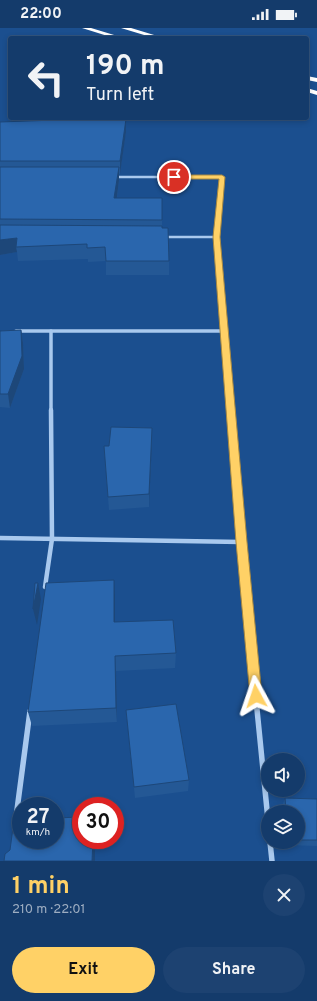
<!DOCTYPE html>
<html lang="en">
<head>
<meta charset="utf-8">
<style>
	:root { --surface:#143b6b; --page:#1d4271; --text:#f1f3f6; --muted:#9dadc1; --line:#33557e; --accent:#ffd166 }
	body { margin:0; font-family:Overpass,sans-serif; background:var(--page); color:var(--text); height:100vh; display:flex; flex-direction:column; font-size:15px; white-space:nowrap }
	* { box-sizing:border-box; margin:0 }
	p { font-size:13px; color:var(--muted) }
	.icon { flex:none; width:22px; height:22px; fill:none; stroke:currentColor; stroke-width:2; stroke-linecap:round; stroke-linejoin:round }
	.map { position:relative; height:833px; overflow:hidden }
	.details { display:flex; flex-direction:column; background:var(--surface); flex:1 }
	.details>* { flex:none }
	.hud { position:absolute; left:8px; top:8px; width:301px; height:84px; border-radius:4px; box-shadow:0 2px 6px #0003,0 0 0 1px var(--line); background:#143b6b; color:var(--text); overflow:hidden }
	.fabs { position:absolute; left:261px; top:725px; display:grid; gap:8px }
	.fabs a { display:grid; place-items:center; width:44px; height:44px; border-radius:50%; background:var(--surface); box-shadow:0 2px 6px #0003,0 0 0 1px var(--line); font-size:20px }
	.speed { position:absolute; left:12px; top:769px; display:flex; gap:8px; font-size:20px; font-weight:700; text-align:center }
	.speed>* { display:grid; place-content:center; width:52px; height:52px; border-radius:50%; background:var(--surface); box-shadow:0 2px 6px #0003,0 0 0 1px var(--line); line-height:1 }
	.speed small { font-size:10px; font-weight:400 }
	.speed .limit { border:6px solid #d22; background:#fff; color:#111 }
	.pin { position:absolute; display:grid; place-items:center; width:34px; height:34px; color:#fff; margin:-17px; border:2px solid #fff; border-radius:50%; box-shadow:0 1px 4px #0007 }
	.me { position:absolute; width:44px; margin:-22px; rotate:355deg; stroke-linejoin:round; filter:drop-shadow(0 0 3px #0008) }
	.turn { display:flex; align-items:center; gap:14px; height:84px; padding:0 12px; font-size:18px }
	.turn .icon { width:52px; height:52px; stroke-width:2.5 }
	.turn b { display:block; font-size:28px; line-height:34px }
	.round { display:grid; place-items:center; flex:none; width:42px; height:42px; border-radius:21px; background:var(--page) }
	.overview { display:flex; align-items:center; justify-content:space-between; height:68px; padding:0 12px }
	h1 { font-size:24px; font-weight:700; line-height:30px; color:var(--accent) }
	.primary-button { display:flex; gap:8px; margin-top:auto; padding:8px 12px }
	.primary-button a { flex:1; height:46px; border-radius:24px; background:var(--accent); color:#111; font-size:16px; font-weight:700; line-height:46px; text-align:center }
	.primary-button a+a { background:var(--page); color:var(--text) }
	.status { display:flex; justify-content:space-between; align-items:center; height:28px; padding:0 20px; background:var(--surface); direction:ltr }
	.status svg { height:11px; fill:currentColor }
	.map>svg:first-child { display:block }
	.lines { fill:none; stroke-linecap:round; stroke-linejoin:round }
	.street-far3 { stroke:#a9c9ee; stroke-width:2.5 }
	.street-far2 { stroke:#a9c9ee; stroke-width:3.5 }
	.street-far1 { stroke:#a9c9ee; stroke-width:4.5 }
	.street { stroke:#a9c9ee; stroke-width:5.5 }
	.highway { fill:#fff; fill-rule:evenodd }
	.wall { fill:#245895 }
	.shaded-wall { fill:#1d4779 }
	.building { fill:#2a66ad; stroke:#1d4779 }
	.route { fill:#ffd166; stroke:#a68842 }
</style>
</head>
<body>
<div class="status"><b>22:00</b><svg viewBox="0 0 49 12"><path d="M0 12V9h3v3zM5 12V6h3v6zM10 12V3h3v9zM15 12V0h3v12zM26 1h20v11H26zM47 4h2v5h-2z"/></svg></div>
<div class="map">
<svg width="317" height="833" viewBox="0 0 317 833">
	<rect width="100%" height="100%" fill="#1b4f8f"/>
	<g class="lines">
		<!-- street-far3 -->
		<g class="street-far3">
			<path d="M114,149H222L217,209L218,225"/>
			<path d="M162,209H217"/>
		</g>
		<!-- street-far2 -->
		<g class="street-far2">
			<path d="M218,224L231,383"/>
			<path d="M16,303H226"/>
			<path d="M51,303V383"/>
		</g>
		<!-- street-far1 -->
		<g class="street-far1">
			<path d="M231,382L248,582"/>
			<path d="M0,510L241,514"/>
			<path d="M45,559L52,511L51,382"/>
		</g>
		<!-- street -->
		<g class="street">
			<path d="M247,581L268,792"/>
			<path d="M15,797L30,683"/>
			<path d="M270,814L272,833"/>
		</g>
		<!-- highway -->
		<g class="highway">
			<path d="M82,0H91L124,10H114Z"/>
			<path d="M121,0H131L164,10H154Z"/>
			<path d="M307,48L317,50V54L307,52Z"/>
			<path d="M307,60L317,63V67L307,64Z"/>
		</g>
	</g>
	<!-- wall -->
	<g class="wall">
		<path d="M0,94L126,104L120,146H119V152L117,170H162V200L169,233V247H106V233L88,234V231L18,233L17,224L0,227Z"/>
		<path d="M21,302L23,315L24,341L10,380L0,379V303Z"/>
		<path d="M152,400V413L149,479L109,482L105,432L109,418Z"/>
		<path d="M114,552L115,594L176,625L175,640L116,643L117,694L32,698L28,684Z"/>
		<path d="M126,682L189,752L188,763L135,770Z"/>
		<path d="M285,770L317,771V818L286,817V814H298V784H284L283,776Z"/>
	</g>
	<!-- shaded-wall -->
	<g class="shaded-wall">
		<path d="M126,91V104L120,146V133Z"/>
		<path d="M119,139V152L115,184L114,170Z"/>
		<path d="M17,210L16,219L17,224L0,227V212Z"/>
		<path d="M21,302L23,315L24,341L10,380L8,366Z"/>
		<path d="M152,400V413L149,479V466Z"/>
		<path d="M114,552L115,568V610L114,594Z"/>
		<path d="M38,555L41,571L37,597L33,581Z"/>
		<path d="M115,628L116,643L117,694L116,680Z"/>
		<path d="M93,812H95V833H92Z"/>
	</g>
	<!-- building -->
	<g class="building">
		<path d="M110,90L126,91L120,133H0V94Z"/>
		<path d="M0,139H119L114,170H162V192L0,191Z"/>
		<path d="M0,197L162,198V200H168L169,233H106L105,219L87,220V216L16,219L17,210L0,212Z"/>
		<path d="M21,302L22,328L8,366H0V303Z"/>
		<path d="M111,399L152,400L149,466L108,469L104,418H109Z"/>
		<path d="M114,552V594L173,592L176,625L115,628L116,680L28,684L46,555Z"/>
		<path d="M35,555H38L33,581Z"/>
		<path d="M176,676L189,752L134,759L126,682Z"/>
		<path d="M285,770L317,771V812H298V784H286Z"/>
		<path d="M81,789V812H93L92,833H4L5,826L10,822L14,792L21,791V812H55V790Z"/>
	</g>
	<!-- route -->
	<path class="route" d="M222,147L225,149L220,209L247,514L262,668L260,672L256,674L252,672L250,668L236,514L213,209L219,151H174L171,149L174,147Z"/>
</svg>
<div class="fabs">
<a><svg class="icon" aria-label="sound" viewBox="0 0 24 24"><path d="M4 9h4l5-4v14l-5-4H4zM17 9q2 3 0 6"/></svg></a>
<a><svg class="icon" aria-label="layers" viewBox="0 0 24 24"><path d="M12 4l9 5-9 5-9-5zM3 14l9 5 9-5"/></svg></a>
</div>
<div class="speed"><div>27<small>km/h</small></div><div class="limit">30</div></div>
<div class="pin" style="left:174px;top:149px;background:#d93025"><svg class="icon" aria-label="arrive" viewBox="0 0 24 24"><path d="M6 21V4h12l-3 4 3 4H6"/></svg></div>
<svg class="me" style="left:256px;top:668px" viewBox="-20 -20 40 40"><path d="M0-17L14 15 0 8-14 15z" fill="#ffd166" stroke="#fff" stroke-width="4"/></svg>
<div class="hud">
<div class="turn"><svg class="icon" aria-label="left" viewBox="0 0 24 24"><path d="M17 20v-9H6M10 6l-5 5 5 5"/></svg><div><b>190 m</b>Turn left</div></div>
</div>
</div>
<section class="details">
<div class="overview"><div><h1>1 min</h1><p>210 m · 22:01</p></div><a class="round"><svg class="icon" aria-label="close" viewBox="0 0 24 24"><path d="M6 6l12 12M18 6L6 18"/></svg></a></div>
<div class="primary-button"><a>Exit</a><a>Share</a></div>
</section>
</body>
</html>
